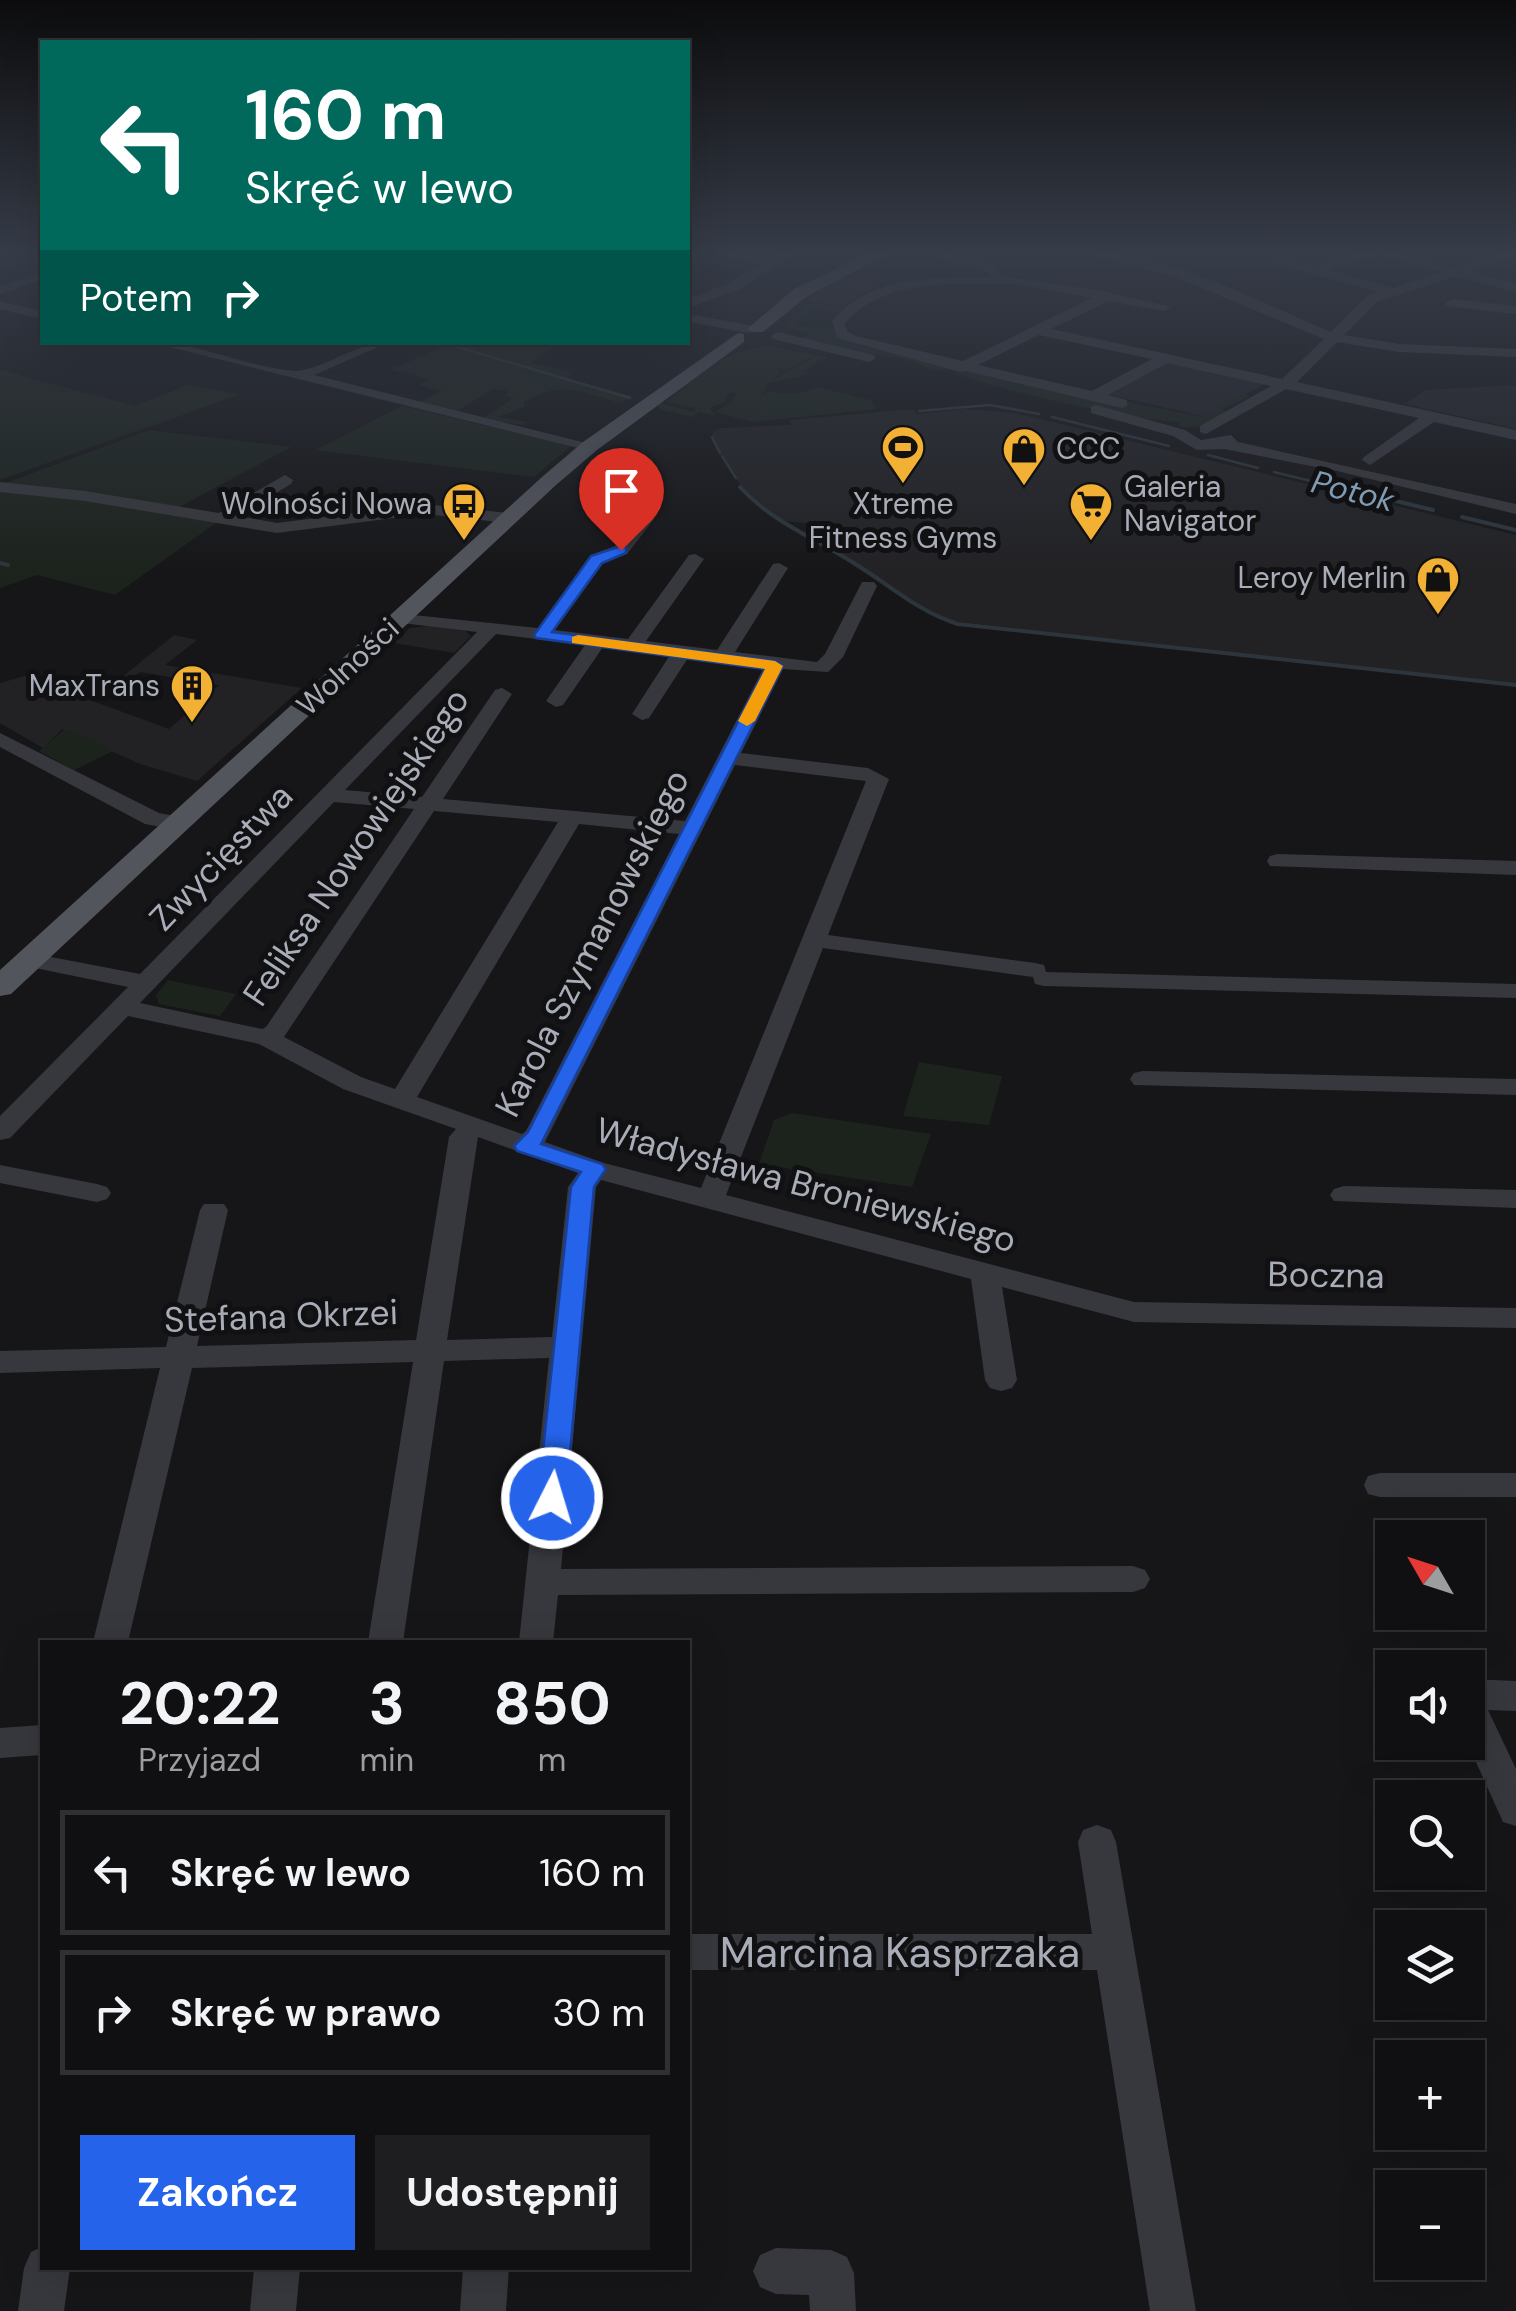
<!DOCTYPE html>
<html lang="pl">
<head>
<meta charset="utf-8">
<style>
	:root { --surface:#101012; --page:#1e1e20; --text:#f1f3f6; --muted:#9c9d9f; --line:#303032; --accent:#2563eb }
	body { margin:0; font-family:"DM Sans",sans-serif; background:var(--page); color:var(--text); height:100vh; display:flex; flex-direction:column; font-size:38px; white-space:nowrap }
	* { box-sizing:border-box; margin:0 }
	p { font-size:32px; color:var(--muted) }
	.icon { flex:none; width:55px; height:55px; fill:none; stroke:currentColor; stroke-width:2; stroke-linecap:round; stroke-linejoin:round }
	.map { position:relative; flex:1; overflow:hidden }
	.side { position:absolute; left:40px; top:1640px; width:650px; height:630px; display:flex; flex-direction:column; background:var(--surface); border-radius:0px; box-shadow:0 10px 40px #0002,0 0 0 2px var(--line) }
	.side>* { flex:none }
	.banner { position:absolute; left:40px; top:40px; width:650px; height:305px; border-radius:0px; box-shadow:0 10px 40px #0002,0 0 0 2px var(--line); background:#00695c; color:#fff; overflow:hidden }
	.needle { width:65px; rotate:309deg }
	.fabs { position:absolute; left:1375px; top:1520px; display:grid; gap:20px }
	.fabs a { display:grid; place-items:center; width:110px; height:110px; border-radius:0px; background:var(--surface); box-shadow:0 10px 40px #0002,0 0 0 2px var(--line); font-size:50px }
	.pin { position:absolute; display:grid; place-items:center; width:85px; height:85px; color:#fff; margin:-102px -42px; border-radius:50% 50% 50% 0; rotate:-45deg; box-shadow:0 0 10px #0007 }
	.pin .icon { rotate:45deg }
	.me { position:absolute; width:110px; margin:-55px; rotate:5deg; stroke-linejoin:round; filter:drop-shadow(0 0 8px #0008) }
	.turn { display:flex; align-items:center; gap:35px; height:210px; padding:0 40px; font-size:45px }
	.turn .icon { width:130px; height:130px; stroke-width:2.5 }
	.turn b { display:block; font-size:70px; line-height:85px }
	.then { display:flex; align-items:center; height:95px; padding:0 40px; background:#0003; gap:20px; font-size:38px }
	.eta { display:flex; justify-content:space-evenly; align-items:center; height:170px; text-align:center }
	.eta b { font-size:60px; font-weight:700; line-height:70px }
	.primary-button { display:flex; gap:20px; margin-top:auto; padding:20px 40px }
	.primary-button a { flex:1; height:115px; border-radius:0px; background:var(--accent); color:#fff; font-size:40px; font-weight:700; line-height:115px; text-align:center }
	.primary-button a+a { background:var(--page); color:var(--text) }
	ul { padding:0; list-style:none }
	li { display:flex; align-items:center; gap:30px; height:125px; margin:0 20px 15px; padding:0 20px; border:5px solid var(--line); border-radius:0px }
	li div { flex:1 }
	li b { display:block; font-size:38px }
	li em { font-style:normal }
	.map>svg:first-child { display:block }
	.built { fill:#222225 }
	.green { fill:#1c231d }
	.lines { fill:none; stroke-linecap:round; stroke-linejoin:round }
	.stream-far1 { stroke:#2c353c; stroke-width:2.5 }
	.stream { stroke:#2c353c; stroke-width:4 }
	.minor { fill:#37383d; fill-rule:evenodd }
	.major { fill:#53555c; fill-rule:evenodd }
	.route { fill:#2563eb; stroke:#184099; stroke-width:2.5 }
	.slow { fill:#f59e0b }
	.labels { text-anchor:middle; stroke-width:10; stroke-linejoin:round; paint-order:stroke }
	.far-poi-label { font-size:30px; fill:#a8adb8; stroke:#111113; text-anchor:end }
	.far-street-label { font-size:30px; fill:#a8adb8; stroke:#111113 }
	.far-water-label { font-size:32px; font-style:italic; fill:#7f9bb3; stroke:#111113 }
	.street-label { font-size:35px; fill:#a8adb8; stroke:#111113 }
	.near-street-label { font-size:42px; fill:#a8adb8; stroke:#111113 }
</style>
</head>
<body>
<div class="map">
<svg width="1516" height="2311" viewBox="0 0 1516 2311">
	<rect width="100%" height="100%" fill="#161618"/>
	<!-- built -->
	<g class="built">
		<path d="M842,277L879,282L844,306L807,301Z"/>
		<path d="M1164,362L1264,384L1207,417L1105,394Z"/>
		<path d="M1516,385V429L1404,404L1426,390Z"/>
		<path d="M913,409L917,414L966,409L1015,413L1516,535V685L942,620L914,606L820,543L831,525L782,521L748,497L712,441L713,431L722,428L791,425L789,420Z"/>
		<path d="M428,626L465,631L471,636L454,653L394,643L410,628Z"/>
		<path d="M174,635L197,640L165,665L302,688L197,781L140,764L62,729L43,748L0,723V683L25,676L169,729L219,685L140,672L123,683L116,682Z"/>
	</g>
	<!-- green -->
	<g class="green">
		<path d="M806,303L846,307L839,313L817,308L796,322V326L829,327L865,347L955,367C933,377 915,360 899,358C866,353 831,348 797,340L810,335L783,326L802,312Z"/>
		<path d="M431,343H562L530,363L573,372L566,378L633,396L621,403C574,390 562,381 524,402V407L499,417L528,422L523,425L482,419L514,398L507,396V391L493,389L457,411L420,402L441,391L419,385L430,379L391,370L441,347Z"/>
		<path d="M768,346L816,355L786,370L775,367L780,372L773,380L818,355L829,358L818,360L805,372L811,374L767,383L766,390L758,397L768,392L798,394L817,387L870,400L877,409L752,422L715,412L734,401L731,398L736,396L735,391L728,394L725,402L709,408L716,416L699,412L693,417L662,410L656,405L715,363L746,349L660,403L695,412V408L666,402C694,382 731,348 768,346Z"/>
		<path d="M962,369L1203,417L1242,394L1250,396L1223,409L1225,411C1211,425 1198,430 1177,426L1180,423C1111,415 1026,397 956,374Z"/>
		<path d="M0,370L135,406L188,385L239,394L285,377L0,483L175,417L0,480Z"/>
		<path d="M402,406L571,446L534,477L315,450Z"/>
		<path d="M149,430L291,447L172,511L220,520L115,595L37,575L0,588V485Z"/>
		<path d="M65,729L107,746L105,748L113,751L74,770L39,751Z"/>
		<path d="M168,980L236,994L220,1016L159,1004L156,995Z"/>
		<path d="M919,1062L1002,1076L989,1125L903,1116Z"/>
		<path d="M792,1113L931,1134L912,1187L759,1164L774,1120Z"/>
	</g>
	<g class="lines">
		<!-- stream-far1 -->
		<g class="stream-far1">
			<path d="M441,342L630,398"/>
			<path d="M919,411L990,405L1039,414"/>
			<path d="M1052,417L1169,446"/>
			<path d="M712,437L720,453"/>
			<path d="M1208,455L1258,468"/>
			<path d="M722,456L736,478"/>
			<path d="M1274,472L1323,484"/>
		</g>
		<!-- stream -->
		<g class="stream">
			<path d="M1313,481L1433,510"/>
			<path d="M740,487C773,523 817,539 857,565C891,586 919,612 958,624L1516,685"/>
			<path d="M1462,517L1516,530"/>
			<path d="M0,563L8,565"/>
		</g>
		<!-- minor -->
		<g class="minor">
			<path d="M713,252L770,259L783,252H798L737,290L688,308V299L727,284L761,265Z"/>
			<path d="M944,252L993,263L1003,276L1107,292L1171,307L1164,311L1108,301L1051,329L1282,379L1324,339L1173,276L1082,252C1167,251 1254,300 1331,332L1367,296L1379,292L1273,263V257L1314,266L1363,252H1395L1454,268L1502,252H1516V256L1469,271L1516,284V292L1455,276L1377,302L1344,335L1399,344L1516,349V357L1399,352L1337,342L1297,382L1516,430V440L1434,422L1370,465L1362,460L1364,457L1419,418L1286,389L1206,434L1200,432V426L1271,386L1167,363L1108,395L1127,400V406L1122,408L966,371L960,372L837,338L832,321C874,273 935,278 993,277L984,269L939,259V253ZM1379,255L1441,272L1393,288L1329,270ZM1017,284L1092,298L963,361L856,336L848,332L844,324C887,275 958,285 1017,284ZM1039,335L1152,359L1092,391L978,365Z"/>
			<path d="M42,272V280L0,294V286Z"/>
			<path d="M1452,299L1516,306V314L1447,306L1445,303Z"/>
			<path d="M0,301L42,311V319L0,309Z"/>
			<path d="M695,315L748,325L755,329L748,333L690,322V316Z"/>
			<path d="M778,332L874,355L876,358L869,362L773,339L771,336Z"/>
			<path d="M149,342C199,342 245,367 294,371C319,372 356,342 390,342L314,375L598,446L590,451Z"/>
			<path d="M1096,405L1185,430L1201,440L1231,435L1238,442L1516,504V514L1337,471L1224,449L1197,450L1173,436L1091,413V407Z"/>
			<path d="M285,475L293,480L291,484L238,516L277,523L425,504L508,513L517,518L508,523L425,514L277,533L85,501L0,492V482L85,491L219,513Z"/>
			<path d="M646,513L655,518L627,554L603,563L555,630L628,639L689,555L695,554L704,559L646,641L717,650L773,564L779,563L788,568L735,652L817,662L825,654L862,582H874L877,586L843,657L828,672L783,669L741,753L868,768L889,779L828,935L1035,963L1044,965L1046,972L1516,984V998L1044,986L1035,984L1033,977L823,948L726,1195L1134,1302L1516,1308V1328L1134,1322L1002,1287L1017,1380L1012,1388L1001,1391L990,1388L985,1380L971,1279L601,1180L596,1187L561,1569L1133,1566L1145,1570L1150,1579L1145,1588L1133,1592L558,1595L553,1642H519L549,1358L444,1361L403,1642H368L413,1362L192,1368L128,1642H93L160,1368L0,1373V1351L166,1347L200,1210L204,1204H224L228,1210L197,1346L416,1340L449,1137L456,1129L343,1089L259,1044L128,1016L10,1138L0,1140V1116L128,987L30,967L18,960L30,953L140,974L477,632L401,623L394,621V613L538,628L591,555L615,546L640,514ZM496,634L585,645L546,701L556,707L563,705L603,647L670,655L632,714L642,720L649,718L688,658L764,667L685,821L443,799L512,694L502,688L495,690L422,797L345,790ZM735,765L866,781L701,1188L604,1163L545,1142ZM334,802L414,809L266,1027L262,1029L140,1003ZM434,811L558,822L395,1089L361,1077L284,1037ZM579,824L679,834L526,1131L522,1134L417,1097ZM478,1137L578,1173L568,1187L552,1337L447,1340Z"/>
			<path d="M0,733L159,813L186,818L189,823L178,830L145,824L0,747Z"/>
			<path d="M1278,854L1516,861V875L1270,866L1267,861L1270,856Z"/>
			<path d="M1143,1071L1516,1079V1095L1134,1085L1130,1079L1134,1073Z"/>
			<path d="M0,1165L97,1184L107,1187L111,1193L107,1199L97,1202L0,1183Z"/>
			<path d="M1344,1186L1516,1190V1208L1334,1201L1330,1195L1334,1189Z"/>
			<path d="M1380,1473H1516V1497H1380L1368,1494L1364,1485L1368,1476Z"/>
			<path d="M1468,1679L1516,1681V1711L1488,1710L1516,1769V1826L1503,1822L1467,1742Z"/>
			<path d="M42,1725V1755L0,1758V1728Z"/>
			<path d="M1097,1825L1111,1830L1116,1842L1196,2311H1150L1097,1970H688V1934H1092L1078,1842L1083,1830Z"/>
			<path d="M42,2247V2268H70L64,2311H18L24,2268L31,2252Z"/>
			<path d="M776,2248L831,2250L847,2257L854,2273L856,2311H810L809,2295L776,2294L760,2287L753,2271L760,2255Z"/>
			<path d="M254,2268H300L296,2311H250Z"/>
			<path d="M463,2268H509L506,2311H460Z"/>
		</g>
		<!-- major -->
		<g class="major">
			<path d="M871,252H892L806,297L763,332H751L748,328L794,289Z"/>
			<path d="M738,333L744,334V342L597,450L556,485L11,994L0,996V970L542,477L583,442Z"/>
		</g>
	</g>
	<!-- sky -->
	<linearGradient id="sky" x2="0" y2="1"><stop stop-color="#0c0c0d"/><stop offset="0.44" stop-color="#363c48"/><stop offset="1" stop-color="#363c48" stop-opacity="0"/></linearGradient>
	<rect width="1516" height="575" fill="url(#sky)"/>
	<!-- route -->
	<path class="route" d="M621,546L626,547V553L602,563L552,632L775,661L783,666L541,1144L602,1164L606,1169L594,1187L566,1498L562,1505H542L538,1498L571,1187L581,1172L517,1151L514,1146L528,1132L765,669L536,638L534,635L591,556Z"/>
	<!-- slow -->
	<path class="slow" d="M578,635L775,661L783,666L755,721L747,726L738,721L765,669L572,643V637Z"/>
	<!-- icons -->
	<defs>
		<g id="stadium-pin" transform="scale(2.25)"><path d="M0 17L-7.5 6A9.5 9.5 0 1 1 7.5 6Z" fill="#f2b134" stroke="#111113"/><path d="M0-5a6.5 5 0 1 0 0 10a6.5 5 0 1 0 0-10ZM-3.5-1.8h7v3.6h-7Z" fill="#111"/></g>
		<g id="shop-pin" transform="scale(2.25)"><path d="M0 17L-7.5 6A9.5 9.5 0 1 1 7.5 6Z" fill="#f2b134" stroke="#111113"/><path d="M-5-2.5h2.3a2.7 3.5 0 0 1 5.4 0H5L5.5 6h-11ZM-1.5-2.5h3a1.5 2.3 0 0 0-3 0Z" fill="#111"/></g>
		<g id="bus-pin" transform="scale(2.25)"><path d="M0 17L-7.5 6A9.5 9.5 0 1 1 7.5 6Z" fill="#f2b134" stroke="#111113"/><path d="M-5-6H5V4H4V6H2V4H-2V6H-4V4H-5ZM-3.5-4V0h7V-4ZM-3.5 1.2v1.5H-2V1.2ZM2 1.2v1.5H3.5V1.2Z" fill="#111"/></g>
		<g id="supermarket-pin" transform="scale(2.25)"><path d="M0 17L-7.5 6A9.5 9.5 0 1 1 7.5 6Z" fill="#f2b134" stroke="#111113"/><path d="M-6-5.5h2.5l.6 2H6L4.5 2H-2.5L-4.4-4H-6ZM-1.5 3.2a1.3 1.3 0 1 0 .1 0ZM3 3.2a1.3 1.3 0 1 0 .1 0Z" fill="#111"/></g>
		<g id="building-pin" transform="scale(2.25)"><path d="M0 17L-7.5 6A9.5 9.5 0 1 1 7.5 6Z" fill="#f2b134" stroke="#111113"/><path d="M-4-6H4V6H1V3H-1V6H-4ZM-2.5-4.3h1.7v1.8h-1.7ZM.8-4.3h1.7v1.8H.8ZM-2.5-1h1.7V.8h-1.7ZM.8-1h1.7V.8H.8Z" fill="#111"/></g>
	</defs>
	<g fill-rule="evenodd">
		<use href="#stadium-pin" x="903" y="447"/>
		<use href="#shop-pin" x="1024" y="449"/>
		<use href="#bus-pin" x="464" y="504"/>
		<use href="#supermarket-pin" x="1091" y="504"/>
		<use href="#shop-pin" x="1438" y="578"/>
		<use href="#building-pin" x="192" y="686"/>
	</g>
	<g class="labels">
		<!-- far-poi labels -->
		<g class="far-poi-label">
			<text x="1056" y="459" text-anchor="start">CCC</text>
			<text x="1124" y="497" text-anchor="start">Galeria<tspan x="1124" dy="34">Navigator</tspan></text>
			<text x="432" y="514">Wolności Nowa</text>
			<text x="903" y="514" text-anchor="middle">Xtreme<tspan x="903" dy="34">Fitness Gyms</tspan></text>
			<text x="1406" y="588">Leroy Merlin</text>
			<text x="160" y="696">MaxTrans</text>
		</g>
		<!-- far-street labels -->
		<g class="far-street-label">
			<text transform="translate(348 667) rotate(-43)" y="10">Wolności</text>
		</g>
		<!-- far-water labels -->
		<g class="far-water-label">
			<text transform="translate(1353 491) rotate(14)" y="11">Potok</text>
		</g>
		<!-- street labels -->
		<g class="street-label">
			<text transform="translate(356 847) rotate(-56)" y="12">Feliksa Nowowiejskiego</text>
			<text transform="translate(221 857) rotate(-46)" y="12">Zwycięstwa</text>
			<text transform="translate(592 943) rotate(-63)" y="12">Karola Szymanowskiego</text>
			<text transform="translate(806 1185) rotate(15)" y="12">Władysława Broniewskiego</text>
			<text transform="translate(1326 1275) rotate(1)" y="12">Boczna</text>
			<text transform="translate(281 1316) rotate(-2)" y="12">Stefana Okrzei</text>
		</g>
		<!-- near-street labels -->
		<g class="near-street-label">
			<text x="900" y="1967">Marcina Kasprzaka</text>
		</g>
	</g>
</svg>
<div class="fabs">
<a><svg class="needle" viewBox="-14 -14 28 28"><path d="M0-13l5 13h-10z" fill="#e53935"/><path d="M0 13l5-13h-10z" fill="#9c9d9f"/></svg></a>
<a><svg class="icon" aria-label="sound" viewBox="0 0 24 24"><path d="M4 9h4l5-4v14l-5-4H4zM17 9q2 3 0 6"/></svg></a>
<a><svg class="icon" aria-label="search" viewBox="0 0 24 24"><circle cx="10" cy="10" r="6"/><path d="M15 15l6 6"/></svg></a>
<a><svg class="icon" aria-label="layers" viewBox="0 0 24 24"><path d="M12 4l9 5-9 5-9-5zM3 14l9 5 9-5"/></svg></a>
<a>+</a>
<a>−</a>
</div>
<div class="pin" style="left:621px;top:550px;background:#d93025"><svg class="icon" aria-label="arrive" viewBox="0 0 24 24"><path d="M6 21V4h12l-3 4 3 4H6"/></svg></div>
<svg class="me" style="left:552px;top:1498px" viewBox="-20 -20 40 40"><circle r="17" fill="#2563eb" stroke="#fff" stroke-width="3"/><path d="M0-11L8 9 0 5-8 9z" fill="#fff"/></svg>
<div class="banner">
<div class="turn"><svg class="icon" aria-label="left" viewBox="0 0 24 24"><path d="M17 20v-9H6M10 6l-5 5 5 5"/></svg><div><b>160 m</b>Skręć w lewo</div></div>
<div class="then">Potem<svg class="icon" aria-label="right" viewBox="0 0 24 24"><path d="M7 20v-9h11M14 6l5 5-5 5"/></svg></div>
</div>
<section class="side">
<div class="eta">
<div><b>20:22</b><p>Przyjazd</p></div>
<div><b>3</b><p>min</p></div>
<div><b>850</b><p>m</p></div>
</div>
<ul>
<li><svg class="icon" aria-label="left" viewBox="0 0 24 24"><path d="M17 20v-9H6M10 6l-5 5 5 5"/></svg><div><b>Skręć w lewo</b></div><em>160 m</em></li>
<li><svg class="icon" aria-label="right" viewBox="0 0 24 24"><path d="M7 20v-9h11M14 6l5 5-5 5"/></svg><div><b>Skręć w prawo</b></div><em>30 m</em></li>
</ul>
<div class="primary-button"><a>Zakończ</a><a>Udostępnij</a></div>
</section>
</div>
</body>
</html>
